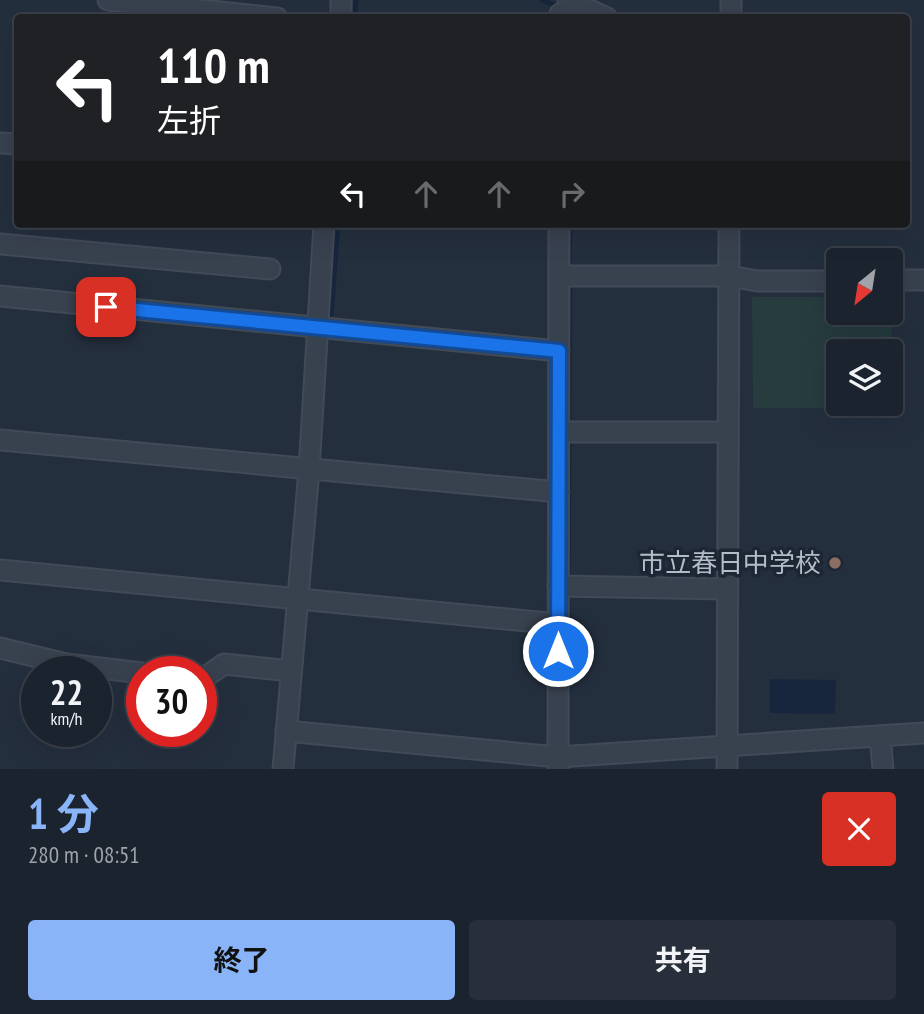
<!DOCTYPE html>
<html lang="ja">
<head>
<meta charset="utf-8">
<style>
	:root { --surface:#1b232e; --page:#282f3a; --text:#f1f3f6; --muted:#a0a4aa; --line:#39404a; --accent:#8ab4f8 }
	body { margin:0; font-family:"PT Sans Narrow","Noto Sans JP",sans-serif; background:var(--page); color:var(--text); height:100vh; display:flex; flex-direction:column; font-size:26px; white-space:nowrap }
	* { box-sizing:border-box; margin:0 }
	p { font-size:23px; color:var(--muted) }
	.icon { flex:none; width:38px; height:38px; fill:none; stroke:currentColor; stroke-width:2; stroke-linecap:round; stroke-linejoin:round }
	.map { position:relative; height:769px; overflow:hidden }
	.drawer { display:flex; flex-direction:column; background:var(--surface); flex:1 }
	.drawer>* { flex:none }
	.guide { position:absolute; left:14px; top:14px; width:896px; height:214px; border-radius:7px; box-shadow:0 7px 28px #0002,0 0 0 2px var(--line); background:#202124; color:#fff; overflow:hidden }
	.needle { width:46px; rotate:210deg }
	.fabs { position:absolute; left:826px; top:248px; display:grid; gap:14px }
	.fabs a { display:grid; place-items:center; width:77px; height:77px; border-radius:7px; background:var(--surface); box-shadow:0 7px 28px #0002,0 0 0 2px var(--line); font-size:35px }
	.speed { position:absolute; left:21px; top:656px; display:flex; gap:14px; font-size:35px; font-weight:700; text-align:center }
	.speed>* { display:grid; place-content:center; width:91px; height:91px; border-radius:50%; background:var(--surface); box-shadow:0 7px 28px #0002,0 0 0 2px var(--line); line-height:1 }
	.speed small { font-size:18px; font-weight:400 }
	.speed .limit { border:10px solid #d22; background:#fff; color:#111 }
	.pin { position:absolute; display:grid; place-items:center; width:60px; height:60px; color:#fff; margin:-30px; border-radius:14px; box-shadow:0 4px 10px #0006 }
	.me { position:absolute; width:77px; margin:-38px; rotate:0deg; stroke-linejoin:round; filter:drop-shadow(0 0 5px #0008) }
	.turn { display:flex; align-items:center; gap:24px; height:147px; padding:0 28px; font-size:32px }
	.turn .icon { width:91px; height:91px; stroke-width:2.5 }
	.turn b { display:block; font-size:49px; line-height:60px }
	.lanes { display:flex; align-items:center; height:66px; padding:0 28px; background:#0003; justify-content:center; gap:35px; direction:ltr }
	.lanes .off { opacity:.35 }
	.round { display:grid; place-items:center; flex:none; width:74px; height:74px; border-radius:7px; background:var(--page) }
	.overview { display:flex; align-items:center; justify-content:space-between; height:119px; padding:0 28px }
	h1 { font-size:42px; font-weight:700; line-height:52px; color:var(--accent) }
	.primary-button { display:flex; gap:14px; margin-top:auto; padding:14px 28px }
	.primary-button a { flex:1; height:80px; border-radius:7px; background:var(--accent); color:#111; font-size:28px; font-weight:700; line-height:80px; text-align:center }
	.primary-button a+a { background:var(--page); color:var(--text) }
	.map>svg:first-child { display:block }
	.green { fill:#263c3f; fill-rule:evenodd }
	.water { fill:#17263c }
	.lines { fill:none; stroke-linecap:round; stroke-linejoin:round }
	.stream { stroke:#17263c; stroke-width:5 }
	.minor-casing { stroke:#414a57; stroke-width:23 }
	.minor { stroke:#38414e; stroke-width:19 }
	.route-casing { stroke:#114b97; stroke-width:18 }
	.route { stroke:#1a73e8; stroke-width:12 }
	.education-dot { fill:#8d6e63; stroke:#1d2633; stroke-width:2.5 }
	.labels { text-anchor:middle; stroke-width:7; stroke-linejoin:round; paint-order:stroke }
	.poi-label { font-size:26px; fill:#b4bcc9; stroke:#1d2633; text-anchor:end }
</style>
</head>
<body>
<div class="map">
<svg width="924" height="769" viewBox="0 0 924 769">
	<rect width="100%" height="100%" fill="#242f3e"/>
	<!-- green -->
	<path class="green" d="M752,297H838V313H891V310L893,408H753ZM838,352H891V404H838Z"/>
	<!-- water -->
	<path class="water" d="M770,679L836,680L835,714L770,713Z"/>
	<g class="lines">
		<!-- stream -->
		<g class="stream">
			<path d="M542,0L559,7"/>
			<path d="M355,15L356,0"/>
			<path d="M569,268L570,224"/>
			<path d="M331,315L338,224"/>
			<path d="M569,425L570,285"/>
			<path d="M568,580L569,439"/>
			<path d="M568,694V594"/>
		</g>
		<!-- minor casing -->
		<g class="minor-casing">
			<g id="minor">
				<path d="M108,0L277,18"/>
				<path d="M568,0L607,18"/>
				<path d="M341,18V0"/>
				<path d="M560,18V14"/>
				<path d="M731,18V0"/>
				<path d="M0,143L18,144"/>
				<path d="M0,244L270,269"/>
				<path d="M559,276H729L758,281H838"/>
				<path d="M891,280H924"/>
				<path d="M0,296L559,351"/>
				<path d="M559,432H728"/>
				<path d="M0,440L559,492"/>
				<path d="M0,570L558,624"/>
				<path d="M558,586L727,589"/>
				<path d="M0,648L66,664L142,673"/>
				<path d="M201,680L224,664L291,671"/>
				<path d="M286,731L558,757L924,733"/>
				<path d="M880,736L883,769"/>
				<path d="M558,768L559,224"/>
				<path d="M283,769L309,470L324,224"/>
				<path d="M727,769L729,224"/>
			</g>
		</g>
		<!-- minor -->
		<use href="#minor" class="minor"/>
	</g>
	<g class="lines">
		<!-- route casing -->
		<g class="route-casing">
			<path id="route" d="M106,307L559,351L558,651"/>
		</g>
		<!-- route -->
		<use href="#route" class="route"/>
	</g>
	<!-- markers -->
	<circle class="education-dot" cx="835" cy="563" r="7"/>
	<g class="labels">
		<!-- poi labels -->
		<g class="poi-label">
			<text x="821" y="572">市立春日中学校</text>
		</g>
	</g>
</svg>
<div class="fabs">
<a><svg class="needle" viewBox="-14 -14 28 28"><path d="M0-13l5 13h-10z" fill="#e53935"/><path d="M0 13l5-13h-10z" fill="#a0a4aa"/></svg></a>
<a><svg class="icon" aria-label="layers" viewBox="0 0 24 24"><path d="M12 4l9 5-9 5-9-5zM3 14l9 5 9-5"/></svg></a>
</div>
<div class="speed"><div>22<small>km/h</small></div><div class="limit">30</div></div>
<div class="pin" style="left:106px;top:307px;background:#d93025"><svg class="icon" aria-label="arrive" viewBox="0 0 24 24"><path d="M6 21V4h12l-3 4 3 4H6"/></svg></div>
<svg class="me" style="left:558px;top:651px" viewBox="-20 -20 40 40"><circle r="17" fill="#1a73e8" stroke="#fff" stroke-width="3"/><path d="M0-11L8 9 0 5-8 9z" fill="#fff"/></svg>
<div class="guide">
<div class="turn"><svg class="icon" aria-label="left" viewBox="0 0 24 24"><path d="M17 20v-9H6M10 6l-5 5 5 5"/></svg><div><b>110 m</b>左折</div></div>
<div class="lanes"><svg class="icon" aria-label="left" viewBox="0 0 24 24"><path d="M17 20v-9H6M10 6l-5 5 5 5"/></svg><svg class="icon off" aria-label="ahead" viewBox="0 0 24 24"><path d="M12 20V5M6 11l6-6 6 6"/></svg><svg class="icon off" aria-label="ahead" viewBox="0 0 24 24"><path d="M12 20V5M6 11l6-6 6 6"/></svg><svg class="icon off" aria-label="right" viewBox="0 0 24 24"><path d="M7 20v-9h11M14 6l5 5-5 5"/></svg></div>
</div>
</div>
<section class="drawer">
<div class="overview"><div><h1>1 分</h1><p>280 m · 08:51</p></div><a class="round" style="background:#d93025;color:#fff"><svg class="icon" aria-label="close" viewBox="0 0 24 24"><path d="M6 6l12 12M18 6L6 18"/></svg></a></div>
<div class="primary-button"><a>終了</a><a>共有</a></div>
</section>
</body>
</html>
